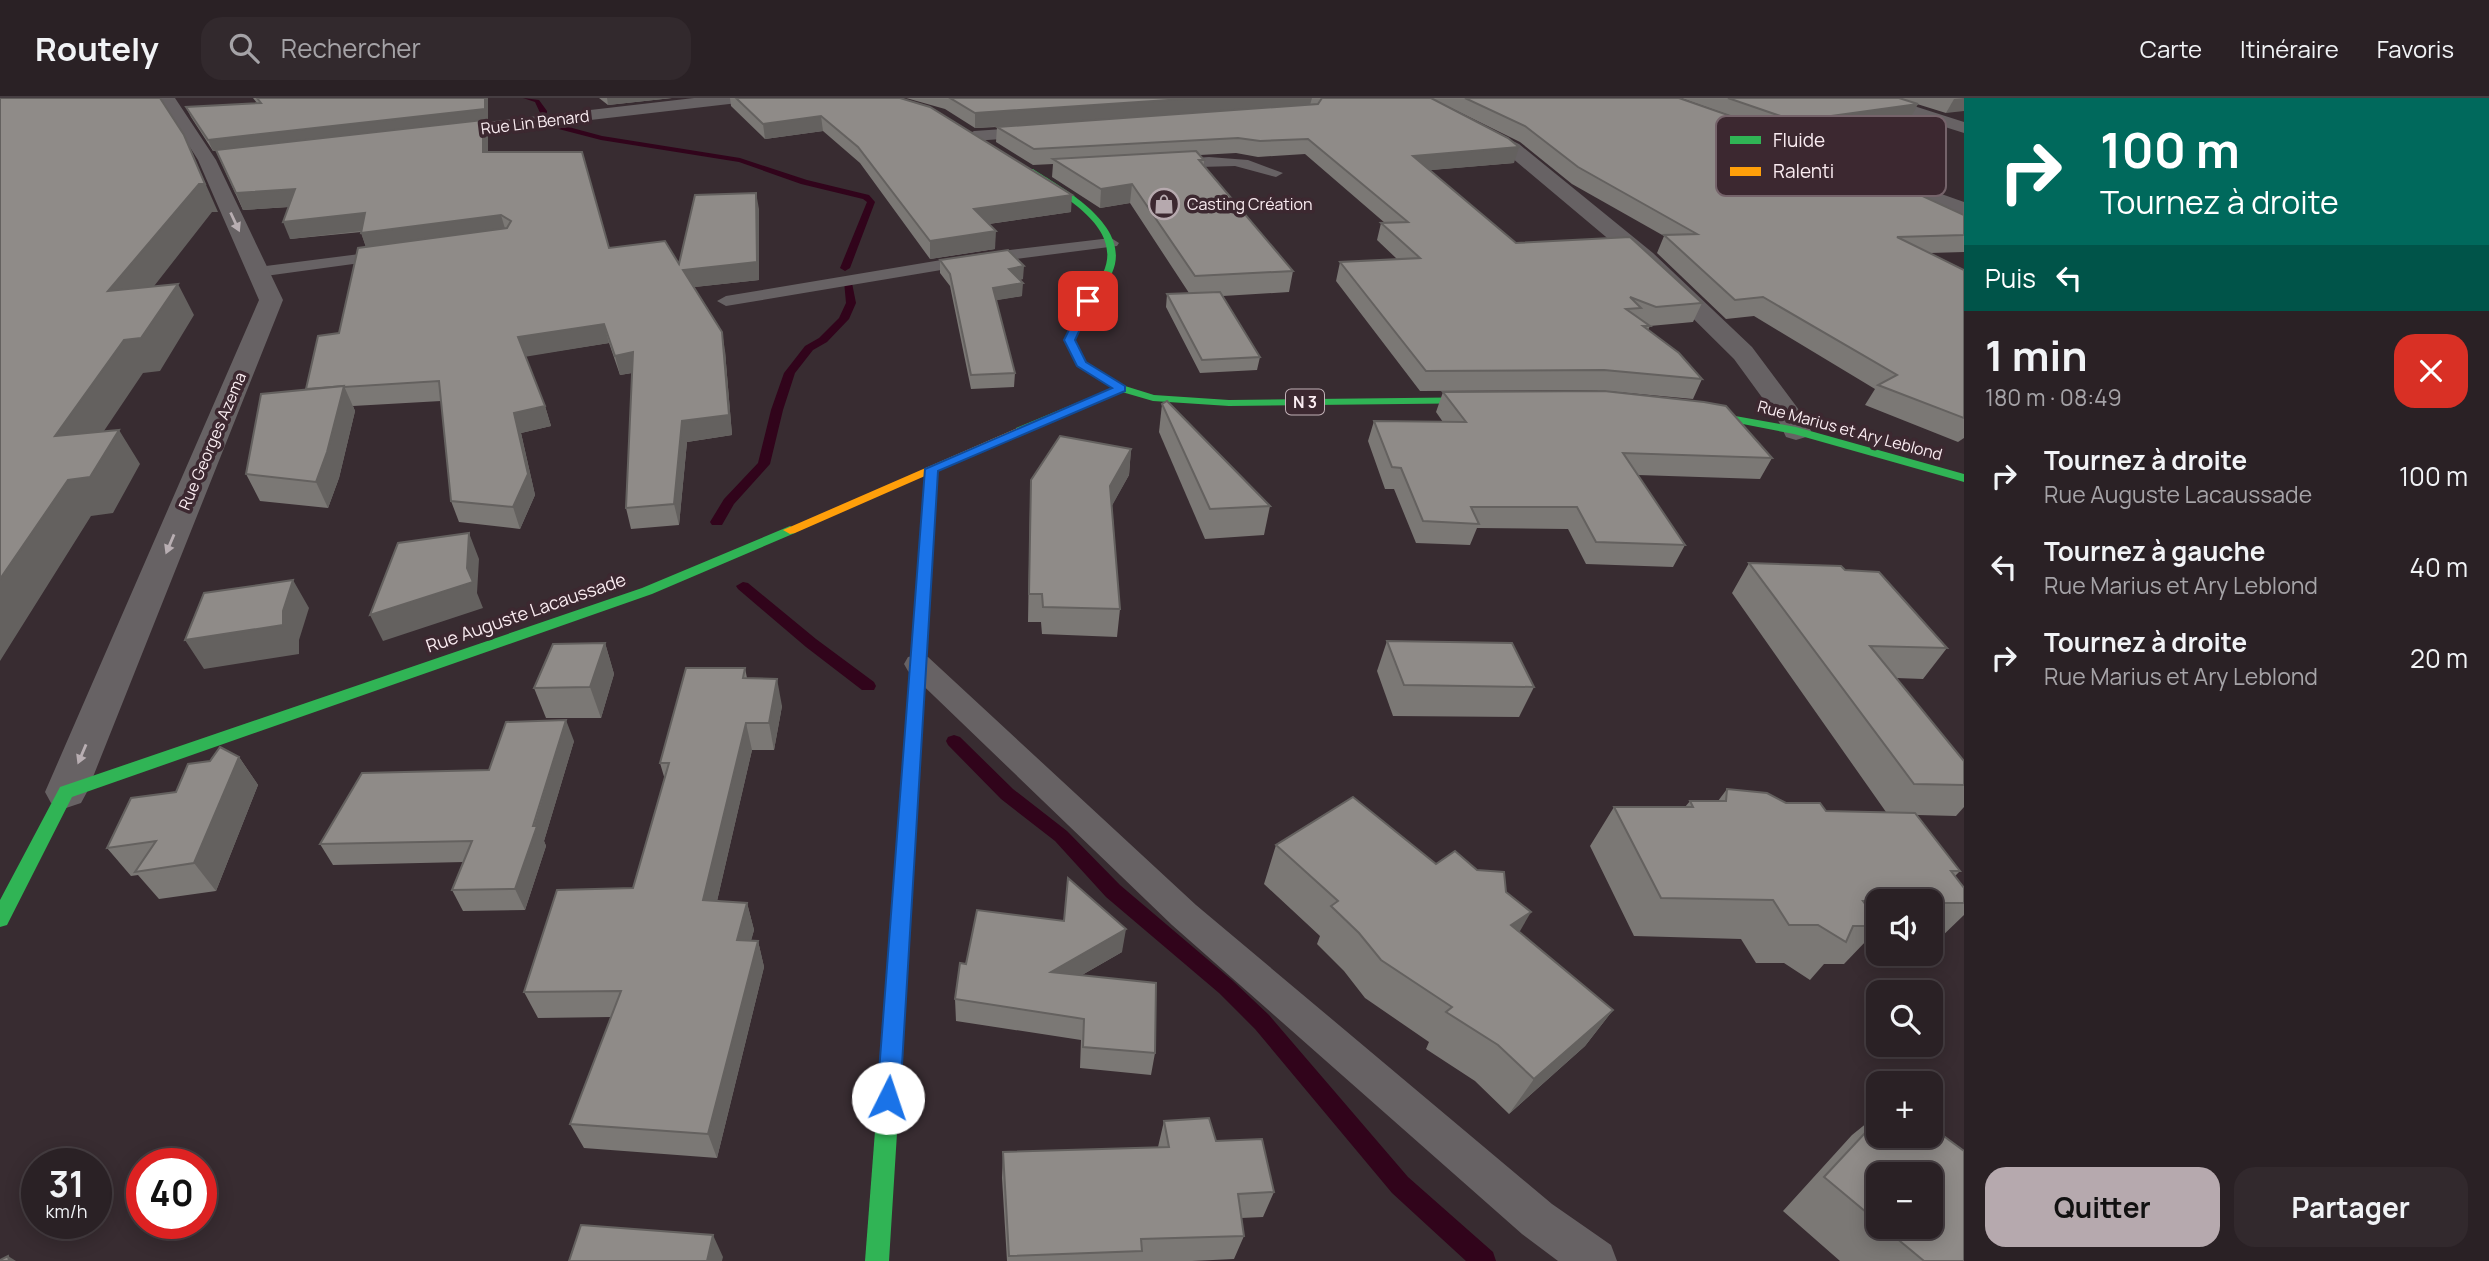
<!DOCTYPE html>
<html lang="fr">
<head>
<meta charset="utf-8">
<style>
	:root { --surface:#2a2125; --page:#32292d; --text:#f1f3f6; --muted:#a5a3a7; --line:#463e42; --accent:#b6a9ae }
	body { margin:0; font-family:Manrope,sans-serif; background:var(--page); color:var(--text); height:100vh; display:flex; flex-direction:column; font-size:26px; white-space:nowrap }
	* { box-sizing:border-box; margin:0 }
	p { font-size:23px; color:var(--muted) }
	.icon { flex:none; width:38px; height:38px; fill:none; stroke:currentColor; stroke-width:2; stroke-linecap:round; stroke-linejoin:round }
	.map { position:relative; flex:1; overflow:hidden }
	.details { display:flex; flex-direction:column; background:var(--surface); width:525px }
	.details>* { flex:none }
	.top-card { background:#00695c; color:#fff; overflow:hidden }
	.fabs { position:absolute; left:1866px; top:791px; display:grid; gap:14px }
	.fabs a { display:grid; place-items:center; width:77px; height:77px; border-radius:14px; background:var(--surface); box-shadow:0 4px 18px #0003,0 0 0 2px var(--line); font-size:35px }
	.speed { position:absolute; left:21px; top:1050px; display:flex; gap:14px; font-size:35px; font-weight:700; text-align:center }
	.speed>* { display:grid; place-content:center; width:91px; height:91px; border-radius:50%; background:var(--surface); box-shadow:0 4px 18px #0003,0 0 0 2px var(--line); line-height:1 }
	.speed small { font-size:18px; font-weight:400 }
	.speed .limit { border:10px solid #d22; background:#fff; color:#111 }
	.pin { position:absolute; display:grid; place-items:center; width:60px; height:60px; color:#fff; margin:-30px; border-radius:14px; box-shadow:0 4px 10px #0006 }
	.me { position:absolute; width:77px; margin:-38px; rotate:4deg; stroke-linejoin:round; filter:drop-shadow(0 0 5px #0008) }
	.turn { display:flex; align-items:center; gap:24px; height:147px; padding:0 21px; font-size:32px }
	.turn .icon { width:91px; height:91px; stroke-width:2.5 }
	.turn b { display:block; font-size:49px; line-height:60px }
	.then { display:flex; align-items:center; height:66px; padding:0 21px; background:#0003; gap:14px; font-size:26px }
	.round { display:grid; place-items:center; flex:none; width:74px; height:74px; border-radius:21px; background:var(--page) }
	.summary { display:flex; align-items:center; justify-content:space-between; height:119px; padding:0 21px }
	h1 { font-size:42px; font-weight:700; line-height:52px }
	.action { display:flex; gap:14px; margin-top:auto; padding:14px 21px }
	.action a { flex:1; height:80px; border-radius:21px; background:var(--accent); color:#111; font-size:28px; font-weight:700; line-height:80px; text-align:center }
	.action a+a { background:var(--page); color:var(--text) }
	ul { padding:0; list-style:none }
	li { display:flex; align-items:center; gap:21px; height:91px; padding:0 21px }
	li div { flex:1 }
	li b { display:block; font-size:26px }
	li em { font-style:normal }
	header { display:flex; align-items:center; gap:42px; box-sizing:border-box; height:98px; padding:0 35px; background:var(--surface); border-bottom:2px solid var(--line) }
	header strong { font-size:33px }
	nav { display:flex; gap:38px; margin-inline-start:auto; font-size:24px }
	.search { width:490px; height:63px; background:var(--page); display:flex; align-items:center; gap:18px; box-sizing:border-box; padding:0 24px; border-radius:21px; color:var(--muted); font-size:26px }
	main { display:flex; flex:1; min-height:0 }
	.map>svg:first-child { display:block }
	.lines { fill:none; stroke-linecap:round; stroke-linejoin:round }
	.stream { fill:#31041b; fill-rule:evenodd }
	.lane { fill:#676264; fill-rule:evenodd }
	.street { fill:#676264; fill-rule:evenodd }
	.fast { fill:#30b455; fill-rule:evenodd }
	.slow { fill:#ff9f0a; fill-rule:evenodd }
	.wall { fill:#7b7875; fill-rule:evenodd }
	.shaded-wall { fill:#64615f }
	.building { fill:#8f8b88; stroke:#64615f; stroke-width:2 }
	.oneway { fill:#b8aeb2 }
	.route { fill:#1a73e8; stroke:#114b97; stroke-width:2 }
	.labels { text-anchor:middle; stroke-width:7; stroke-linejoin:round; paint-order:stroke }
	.far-street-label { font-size:16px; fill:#faecf1; stroke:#3c2830 }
	.far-poi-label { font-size:16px; fill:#faecf1; stroke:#3c2830; text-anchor:start }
	.shield { fill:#3c2830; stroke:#c1b1b7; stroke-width:2 }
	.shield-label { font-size:16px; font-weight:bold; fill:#faecf1 }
	.street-label { font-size:18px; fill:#faecf1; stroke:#3c2830 }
	.key { fill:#3c2830; stroke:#75636a; stroke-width:2 }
	.key-label { font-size:19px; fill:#faecf1 }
</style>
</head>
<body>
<header>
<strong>Routely</strong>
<div class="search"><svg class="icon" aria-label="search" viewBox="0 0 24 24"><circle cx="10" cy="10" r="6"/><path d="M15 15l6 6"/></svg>Rechercher</div>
<nav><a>Carte</a><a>Itinéraire</a><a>Favoris</a></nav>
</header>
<main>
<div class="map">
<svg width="1964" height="1163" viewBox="0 0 1964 1163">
	<rect width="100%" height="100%" fill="#382c31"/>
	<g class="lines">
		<!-- stream -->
		<g class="stream">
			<path d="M523,0L539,2L547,13L546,19H542L535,4Z"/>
			<path d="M550,24L602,38L740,60L807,82L869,97L875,104L850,170L845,173L840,170L867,104L863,101L801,86L739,64L601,42L547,28Z"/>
			<path d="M844,183L852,185L856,205L849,221L827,244L813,252L795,275L783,312L770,366L734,406L722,427H712L710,424L724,401L758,365L771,312L784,275L805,248L819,240L839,220L846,205Z"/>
			<path d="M743,484L748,485L816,541L874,584L876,588L874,592H862L806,549L738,491L736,488Z"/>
			<path d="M954,637L960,639L1013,691L1067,733L1120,787L1233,883L1269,917L1408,1079L1493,1154L1496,1163H1466L1392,1095L1255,931L1219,895L1106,799L1055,743L1001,701L948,647L946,643L948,639Z"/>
		</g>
		<!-- lane -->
		<g class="lane">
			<path d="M1209,59L1248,62L1283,75L1276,79L1235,68L1166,70L1159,66L1166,62Z"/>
			<path d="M1111,140L1119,145L1117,148L977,166L726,208L717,203L726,198L977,156Z"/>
			<path d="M391,152L399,157L397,160L258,179L250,174L258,169Z"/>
			<path d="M918,557L928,559L1196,807L1552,1106L1611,1147L1617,1163H1558L1522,1136L1172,827L908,573L904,566L908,559Z"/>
		</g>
		<!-- street -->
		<g class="street">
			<path d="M159,0H175L216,62L283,202L87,694L81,705L66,710L51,705L45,694L259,202L198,62Z"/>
			<path d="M694,0H746L738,5L434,40L425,35L434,30Z"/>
			<path d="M1404,0H1425L1519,46L1653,155L1752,249L1805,320L1811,333L1806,339L1796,342L1786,339L1777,320L1734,261L1637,165L1505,54Z"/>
			<path d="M1864,0H1889L1964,24V35L1866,4Z"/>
			<path d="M1048,28L1054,29L1057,33L1054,37L974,43L965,38L974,33Z"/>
			<path d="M1851,64L1964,104V117L1844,74L1841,70L1844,66Z"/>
		</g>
		<!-- fast -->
		<g class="fast">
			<path d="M1027,71H1033C1064,91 1133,128 1112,175C1108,185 1099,193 1093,202C1086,214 1081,229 1075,242L1086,264L1125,288L1154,297L1229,302L1492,299L1498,302L1492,305L1229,308L1153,303L1122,294L1024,336H1016V330L1112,290L1077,268L1065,242C1071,229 1076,214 1083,202C1089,192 1098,185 1103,175C1125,128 1058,95 1027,75Z"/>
			<path d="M1685,309L1796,329L1964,376V384L1794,336L1681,314L1679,312Z"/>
			<path d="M790,428L797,432L795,435L652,496L72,699L7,827L0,829V802L60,689L642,490Z"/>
			<path d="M925,471L932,475L889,1163H865L918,475Z"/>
		</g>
		<!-- slow -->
		<path class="slow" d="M1020,329L1026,333L1024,336L938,373L930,478L925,479L918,475L925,378L795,435L790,436L783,432Z"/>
	</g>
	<!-- wall -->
	<g class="wall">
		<path d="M253,0H488V21L409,31L488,37V54L609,150L679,166L759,111V182L694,189L725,253L732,337L687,344L679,427L631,431L626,410L632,275L620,277L609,245L525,258L545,308L551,328L521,335L535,397L520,431L459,424L451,403L441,303L353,308L355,313L339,380L328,410L260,403L246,376L307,291L339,235L366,149L361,134L290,141L289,109L243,112L216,53H213L191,19L186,9L257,5Z"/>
		<path d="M599,0H672L608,7Z"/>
		<path d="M730,0H900L1071,114L989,126L995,151L930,161L860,65L823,33L765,41L731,8Z"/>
		<path d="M906,0H1679L1964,117V154L1930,155L1964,172V340L1958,344L1865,307L1875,291L1754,218L1726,221L1657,155L1664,138L1572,86L1520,44L1443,6L1514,65L1430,72L1516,145L1702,205L1693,224L1650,228L1648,232L1702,281L1693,301L1596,292L1420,293L1336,183L1340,164L1397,161L1377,142L1381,125H1385L1305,56L1258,59L1236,55L1200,57L1204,62V68L1293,173L1289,194L1223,198L1260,259L1257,272L1200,275L1166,209L1167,196L1189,195L1130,105L1100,110L1052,79L1053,66L1033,67L996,44L997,29L975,30L945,11Z"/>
		<path d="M1681,0H1964L1946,15L1917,6L1910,21L1788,38Z"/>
		<path d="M940,162L1023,181L1019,182L1022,198L996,202L1015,275L1014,289L971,291L950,188L940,175Z"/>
		<path d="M1443,294L1772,360L1760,381L1638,377L1685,447L1673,469L1586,466L1568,431L1477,430L1470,447L1416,445L1394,391H1385L1368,343L1374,323L1443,324L1436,314Z"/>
		<path d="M1162,306L1270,408L1264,437L1205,441L1159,334Z"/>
		<path d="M1131,351L1129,377L1112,407L1120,511L1117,539L1042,536L1041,524H1028L1030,409Z"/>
		<path d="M1749,465L1845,472L1947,550L1923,581L1896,580L1964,663V709L1956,718L1917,717L1960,773L1955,778L1964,790V817L1936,844H1930V803H1878V843L1867,842L1844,866H1824L1810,882L1784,865H1756L1741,841L1634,838L1590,748L1614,709H1685L1690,703H1718L1727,691L1786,705L1826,713L1886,714L1732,495Z"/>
		<path d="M1387,543L1534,589L1519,619L1393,618L1377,573Z"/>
		<path d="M605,545L614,576L601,620H546L534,590Z"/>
		<path d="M745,570L747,580L782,608L774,652H752L717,803L747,805L754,832L751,842L758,843L764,869L717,1060L584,1050L570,1026L611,919L538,920L524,894L633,790L665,682L660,665Z"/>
		<path d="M574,643L544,743L546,748L525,812L463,813L452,792L464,764L333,767L320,746L489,672Z"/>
		<path d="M239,659L258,687L216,793L159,801L138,777L131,778L107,750L176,694L210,663Z"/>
		<path d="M1276,747L1477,772L1506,794L1519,834L1613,912L1585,948L1509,1016L1475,983L1426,951L1429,944L1365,900L1344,873L1317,846L1320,838L1264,786Z"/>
		<path d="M1122,854L1082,877L1155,955L1151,977L1080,970L1081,942L956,923L955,901L966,866Z"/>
		<path d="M1878,1016V1038L1964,1163H1840L1783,1113L1852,1037ZM1878,1076L1930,1129H1878Z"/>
		<path d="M1164,1023L1216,1043L1274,1094L1263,1119L1241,1120L1244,1138L1234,1161L1192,1163H1007L1002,1080L1003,1054L1158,1049Z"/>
	</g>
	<!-- shaded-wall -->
	<g class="shaded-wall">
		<path d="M485,0H488V21L213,53L208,42Z"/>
		<path d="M607,0H672L608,7Z"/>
		<path d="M1198,0H1312L1310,7L975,30V15Z"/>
		<path d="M1964,0V13L1946,15L1954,1Z"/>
		<path d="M1918,6L1910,21L1788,38L1795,23Z"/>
		<path d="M821,18L823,33L765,41L763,26Z"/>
		<path d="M483,22L488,37V70L483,54Z"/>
		<path d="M184,37L218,114H212L126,224L108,193Z"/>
		<path d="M1519,49L1514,65L1409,74L1413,58Z"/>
		<path d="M1132,86L1130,105L1100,110L1101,91Z"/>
		<path d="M295,91L302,108L243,112L236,95Z"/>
		<path d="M756,95L759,111V182L686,190L683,172Z"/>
		<path d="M1072,97L1071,114L974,128V111Z"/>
		<path d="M365,115L371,132L290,141L283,124Z"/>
		<path d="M501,117L506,134L367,152L361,135Z"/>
		<path d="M996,133L995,151L930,161V143Z"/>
		<path d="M1024,168L1023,181L1009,183V171Z"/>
		<path d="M1023,185L1022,198L992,203L993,190Z"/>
		<path d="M178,186L194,217L160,273L143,275L77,373L55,338L124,242Z"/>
		<path d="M604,226L609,245L524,259L518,239Z"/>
		<path d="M722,234L725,253L732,337L687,344L679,427L674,406L682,323Z"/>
		<path d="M633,254L637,274L620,277L615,258Z"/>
		<path d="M344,288L355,313L339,380L328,410L316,384Z"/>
		<path d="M545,308L551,328L521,335L535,397L520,431L513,409L514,315Z"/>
		<path d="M119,332L140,366L113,415L91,418L0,563V481L68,382Z"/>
		<path d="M1131,351L1129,377L1108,415L1110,388Z"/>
		<path d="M469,435L479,461L477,495L483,510L383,543L370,517L467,470Z"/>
		<path d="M293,482L309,510L299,542V556L204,571L185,542L283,513Z"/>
		<path d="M605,545L614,576L601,620L590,589Z"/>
		<path d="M777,581L782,608L774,652L769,625Z"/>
		<path d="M566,622L574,643L544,743L546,748L525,812L515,791Z"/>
		<path d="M746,625L752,652L711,829L703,802Z"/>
		<path d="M239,659L258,687L216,793L194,765Z"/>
		<path d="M747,805L754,832L744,869L737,842Z"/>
		<path d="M1531,814L1509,852L1511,827Z"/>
		<path d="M1126,831L1122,854L1049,896L1051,874Z"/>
		<path d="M758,843L764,869L717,1060L708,1036Z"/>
		<path d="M1613,912L1585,948L1509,1016L1534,981Z"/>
		<path d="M713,1137L723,1159L722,1163H707Z"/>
		<path d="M8,1158L16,1163H9Z"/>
	</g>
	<!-- building -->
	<g class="building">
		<path d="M0,0H160L184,37L205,86H199L108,193L178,186L141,240L124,242L55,338L119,332L90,379L68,382L0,481Z"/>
		<path d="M257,0H485V11L208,42L186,9L261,5Z"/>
		<path d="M736,0H900L930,9L1072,97L974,111L996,133L930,143L858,49L821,18L763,26Z"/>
		<path d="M950,0H1198L975,15Z"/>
		<path d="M1322,0H1431L1508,40L1519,49L1413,58L1516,145L1630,139L1702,205L1656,209L1630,199L1641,210L1626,211L1650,228H1643L1679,255L1702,281L1604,272L1426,273L1340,164L1420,160L1381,125L1408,124L1308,41L1260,43L1238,40L1034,51L997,29L1318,6Z"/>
		<path d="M1465,0H1679L1805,44L1964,117V137L1897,139L1964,172V320L1878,287L1897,277L1763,199L1735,202L1664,137L1697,136L1578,69L1525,28Z"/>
		<path d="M1728,0H1899L1918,6L1795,23Z"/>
		<path d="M483,22V54H582L609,150L665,143L679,166L695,97L756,95L757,164L683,172L722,234L729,317L682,323L674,406L626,410L633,254L615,258L604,226L518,239L545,308L514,315L528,376L513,409L451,403L439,283L344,289V288L306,291L318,238L339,235L358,150L507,130L511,123L501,117L361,135L365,115L283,124L295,91L236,95L216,52Z"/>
		<path d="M1196,53L1204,62H1199L1293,173L1195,178L1132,86L1101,91L1053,61Z"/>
		<path d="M1008,152L1024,168L1009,171L1023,185L993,190L1015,275L971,277L950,176L940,162Z"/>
		<path d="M1220,194L1260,259L1202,262L1167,196Z"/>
		<path d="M344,288L327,354L316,384L246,376L261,296Z"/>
		<path d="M1604,293L1704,304L1726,308L1772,360L1623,355L1685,447L1596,444L1577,409H1471L1479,426L1423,423L1401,370L1392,369L1374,323L1466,324L1443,294Z"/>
		<path d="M1167,303L1270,408L1210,411L1162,306Z"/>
		<path d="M1060,338L1131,351L1110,388L1120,511L1043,509L1042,496H1029L1031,382Z"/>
		<path d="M469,435L467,470L473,484L370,517L398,445Z"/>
		<path d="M1749,465L1841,468L1845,472L1879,474L1947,550L1870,548L1964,663V687L1914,686Z"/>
		<path d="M293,482L283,513V527L185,542L204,495Z"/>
		<path d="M1387,543L1512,545L1534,589L1404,587Z"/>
		<path d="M605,545L590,589L534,590L553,546Z"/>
		<path d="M686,570H745L743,580L777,581L769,625H746L703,802L747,805L737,842L758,843L708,1036L570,1026L621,893L524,894L557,792L633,790L669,665H660Z"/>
		<path d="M566,622L533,728H537L515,791L452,792L472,743L320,746L362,675L489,672L506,624Z"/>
		<path d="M220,649L239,659L194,765L135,774L156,743L107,750L131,700L176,694L188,666L210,663Z"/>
		<path d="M1727,691L1767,695L1786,705H1820L1826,713L1915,715L1960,773H1951L1964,790V805H1930V803H1863L1878,824V828H1853L1846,844L1818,827H1789L1773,802L1661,800L1614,709H1693L1690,703H1726Z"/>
		<path d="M1353,699L1436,766L1455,753L1477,772L1504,774L1506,794L1531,814L1511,827L1613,912L1534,981L1498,947L1446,914L1452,909L1381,862L1359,835L1331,808L1338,803L1276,747Z"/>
		<path d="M1068,780L1126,831L1051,874L1156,885L1155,955L1083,949L1084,921L955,901L960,865L966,866L977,812L1064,823Z"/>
		<path d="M1209,1020L1216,1043L1262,1041L1274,1094L1238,1096L1244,1138L1141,1141L1142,1153L1009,1158L1003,1054L1169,1049L1164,1023Z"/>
		<path d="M1878,1021V1038H1930V1028L1964,1053V1163H1924L1883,1129H1930V1076H1878V1124L1824,1079Z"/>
		<path d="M581,1127L713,1137L707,1163H569Z"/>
		<path d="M8,1158L9,1163H0V1162Z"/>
	</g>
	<!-- one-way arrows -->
	<defs><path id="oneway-solid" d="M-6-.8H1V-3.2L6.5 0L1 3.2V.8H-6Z" transform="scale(1.75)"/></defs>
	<g class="oneway">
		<use href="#oneway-solid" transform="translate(235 124) rotate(65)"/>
		<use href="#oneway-solid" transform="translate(170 446) rotate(113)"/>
		<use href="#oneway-solid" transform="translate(82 656) rotate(113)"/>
	</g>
	<!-- route -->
	<path class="route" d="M1088,200L1093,203L1075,242L1086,264L1125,288V293L938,373L900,1000L896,1008L888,1011L881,1008L877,1000L925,371L1112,290L1077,268L1064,242L1083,203Z"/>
	<!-- icons -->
	<defs>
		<g id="shop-ring" transform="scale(1.575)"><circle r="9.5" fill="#3c2830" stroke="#b6a9ae" stroke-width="1.5"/><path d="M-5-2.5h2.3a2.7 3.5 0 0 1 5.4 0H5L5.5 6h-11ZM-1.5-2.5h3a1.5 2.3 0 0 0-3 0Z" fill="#b6a9ae"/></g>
	</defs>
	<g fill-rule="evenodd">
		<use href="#shop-ring" x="1164" y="106"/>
	</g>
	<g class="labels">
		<!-- far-street labels -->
		<g class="far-street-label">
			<text transform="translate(535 24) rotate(-7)" y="6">Rue Lin Benard</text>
			<text transform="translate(1850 332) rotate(15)" y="6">Rue Marius et Ary Leblond</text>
			<text transform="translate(212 343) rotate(-67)" y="6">Rue Georges Azema</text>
		</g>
		<!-- far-poi labels -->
		<g class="far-poi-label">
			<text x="1187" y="112">Casting Création</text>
		</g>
		<!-- shield labels -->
		<rect class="shield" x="1286" y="291.5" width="38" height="25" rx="5"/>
		<g class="shield-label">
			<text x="1305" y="310">N 3</text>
		</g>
		<!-- street labels -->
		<g class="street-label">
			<text transform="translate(526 515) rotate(-19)" y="6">Rue Auguste Lacaussade</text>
		</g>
	</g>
	<!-- legend -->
	<rect x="1716" y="18" width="230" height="80" rx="10" class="key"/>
	<rect x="1730" y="38" width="31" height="8" fill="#30b455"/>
	<rect x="1730" y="69" width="31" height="9" fill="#ff9f0a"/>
	<g class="key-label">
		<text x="1773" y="49">Fluide</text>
		<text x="1773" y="80">Ralenti</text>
	</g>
</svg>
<div class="fabs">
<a><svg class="icon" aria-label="sound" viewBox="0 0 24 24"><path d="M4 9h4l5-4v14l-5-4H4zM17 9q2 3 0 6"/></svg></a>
<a><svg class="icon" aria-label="search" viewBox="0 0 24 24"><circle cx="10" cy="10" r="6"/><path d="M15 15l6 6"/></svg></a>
<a>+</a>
<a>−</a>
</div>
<div class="speed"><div>31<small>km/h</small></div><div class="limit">40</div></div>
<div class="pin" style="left:1088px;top:203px;background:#d93025"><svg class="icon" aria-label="arrive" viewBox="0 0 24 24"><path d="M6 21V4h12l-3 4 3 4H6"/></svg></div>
<svg class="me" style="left:888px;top:1000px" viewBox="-20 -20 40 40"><circle r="19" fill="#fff"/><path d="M0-13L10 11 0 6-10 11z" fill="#1a73e8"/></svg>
</div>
<section class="details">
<div class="top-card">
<div class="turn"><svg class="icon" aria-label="right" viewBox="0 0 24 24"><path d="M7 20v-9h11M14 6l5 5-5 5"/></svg><div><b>100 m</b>Tournez à droite</div></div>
<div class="then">Puis<svg class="icon" aria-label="left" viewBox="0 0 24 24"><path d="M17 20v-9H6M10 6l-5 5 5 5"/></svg></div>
</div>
<div class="summary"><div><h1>1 min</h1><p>180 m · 08:49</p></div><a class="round" style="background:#d93025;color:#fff"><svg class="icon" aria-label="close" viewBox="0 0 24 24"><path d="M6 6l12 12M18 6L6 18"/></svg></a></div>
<ul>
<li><svg class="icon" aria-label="right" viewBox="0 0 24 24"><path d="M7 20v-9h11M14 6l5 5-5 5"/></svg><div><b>Tournez à droite</b><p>Rue Auguste Lacaussade</p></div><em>100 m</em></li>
<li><svg class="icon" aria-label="left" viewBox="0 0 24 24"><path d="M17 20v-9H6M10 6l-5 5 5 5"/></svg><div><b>Tournez à gauche</b><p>Rue Marius et Ary Leblond</p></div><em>40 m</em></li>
<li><svg class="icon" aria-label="right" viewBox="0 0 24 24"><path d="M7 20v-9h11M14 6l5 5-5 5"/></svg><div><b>Tournez à droite</b><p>Rue Marius et Ary Leblond</p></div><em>20 m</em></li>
</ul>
<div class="action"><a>Quitter</a><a>Partager</a></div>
</section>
</main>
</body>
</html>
